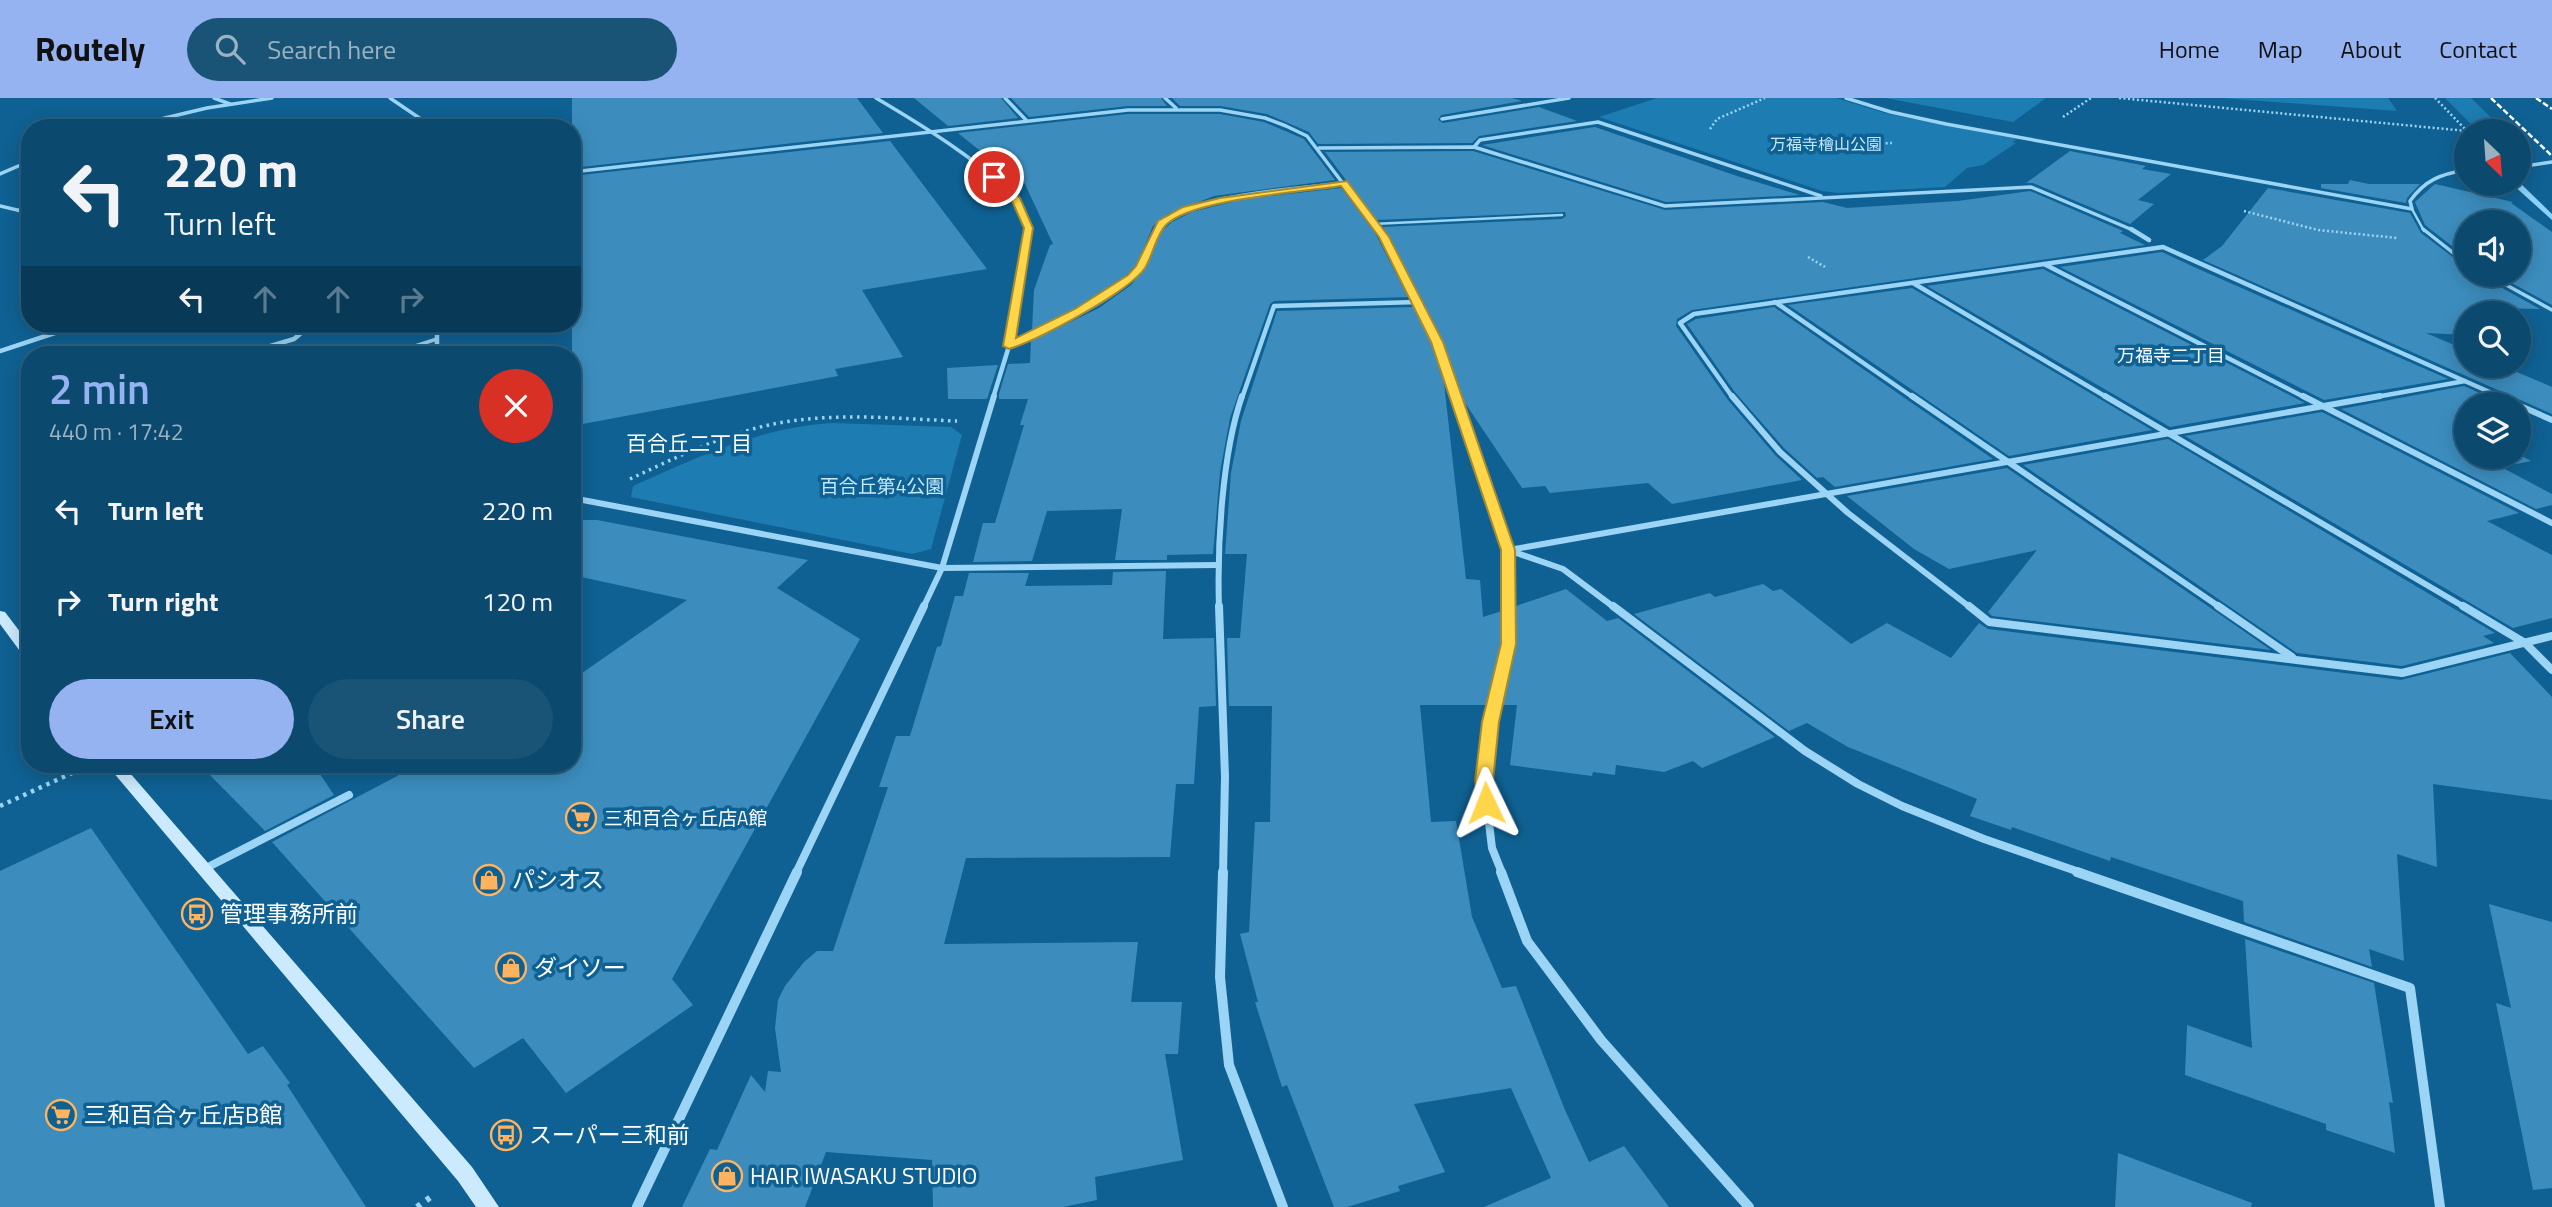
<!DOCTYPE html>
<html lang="en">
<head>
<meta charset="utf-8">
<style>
	:root { --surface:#0b496e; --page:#195376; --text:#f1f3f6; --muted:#9ab2c2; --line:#2b6181; --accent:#95b2f1 }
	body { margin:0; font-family:"Titillium Web","Noto Sans JP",sans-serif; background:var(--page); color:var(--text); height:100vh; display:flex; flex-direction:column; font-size:26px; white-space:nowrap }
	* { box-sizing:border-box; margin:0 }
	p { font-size:23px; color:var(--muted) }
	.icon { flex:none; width:38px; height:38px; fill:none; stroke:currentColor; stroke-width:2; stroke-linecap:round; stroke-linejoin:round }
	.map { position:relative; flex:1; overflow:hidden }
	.sheet { position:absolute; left:21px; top:248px; width:560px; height:427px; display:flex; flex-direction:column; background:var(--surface); border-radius:28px; box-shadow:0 4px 18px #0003,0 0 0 2px var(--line) }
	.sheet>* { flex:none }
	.top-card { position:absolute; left:21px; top:21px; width:560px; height:214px; border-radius:28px; box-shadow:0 4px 18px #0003,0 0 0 2px var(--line); background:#0b496e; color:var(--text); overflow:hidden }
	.needle { width:46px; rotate:155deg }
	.tools { position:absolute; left:2454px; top:21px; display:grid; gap:14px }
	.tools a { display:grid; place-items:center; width:77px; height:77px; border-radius:50%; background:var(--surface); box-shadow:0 4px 18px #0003,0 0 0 2px var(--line); font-size:35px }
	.pin { position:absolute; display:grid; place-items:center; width:60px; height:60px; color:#fff; margin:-30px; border:4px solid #fff; border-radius:50%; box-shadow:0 2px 7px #0007 }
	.me { position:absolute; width:77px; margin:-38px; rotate:358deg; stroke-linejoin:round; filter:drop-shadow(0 0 5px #0008) }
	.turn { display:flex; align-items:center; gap:24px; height:147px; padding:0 28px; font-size:32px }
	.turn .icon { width:91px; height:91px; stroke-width:2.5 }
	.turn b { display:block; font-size:49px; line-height:60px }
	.lanes { display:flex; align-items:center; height:66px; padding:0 28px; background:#0003; justify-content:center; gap:35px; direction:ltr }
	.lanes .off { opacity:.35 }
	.round { display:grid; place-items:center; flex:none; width:74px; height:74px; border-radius:37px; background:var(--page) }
	.headline { display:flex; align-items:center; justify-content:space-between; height:119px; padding:0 28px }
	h1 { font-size:42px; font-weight:600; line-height:52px; color:var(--accent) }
	.cta { display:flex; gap:14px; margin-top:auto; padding:14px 28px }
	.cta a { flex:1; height:80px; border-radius:42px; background:var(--accent); color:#111; font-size:28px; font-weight:600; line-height:80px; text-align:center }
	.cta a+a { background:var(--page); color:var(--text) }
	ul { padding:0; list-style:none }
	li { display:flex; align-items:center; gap:21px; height:91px; padding:0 28px }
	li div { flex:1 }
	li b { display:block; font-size:26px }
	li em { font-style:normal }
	header { display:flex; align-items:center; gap:42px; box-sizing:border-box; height:98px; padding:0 35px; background:var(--accent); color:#111 }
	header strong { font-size:33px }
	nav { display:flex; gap:38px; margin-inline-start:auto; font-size:24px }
	.search { width:490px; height:63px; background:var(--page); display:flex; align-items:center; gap:18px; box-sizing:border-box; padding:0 24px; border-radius:38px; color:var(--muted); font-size:26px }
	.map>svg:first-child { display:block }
	.green { fill:#1d7cb1 }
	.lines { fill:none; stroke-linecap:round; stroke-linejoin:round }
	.stream { fill:#8cd2f8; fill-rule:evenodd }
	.building { fill:#3c8dbe }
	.path-far3 { stroke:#9bd4f4; stroke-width:2.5; stroke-dasharray:2 2.5; stroke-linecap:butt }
	.path-far2 { stroke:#9bd4f4; stroke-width:3.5; stroke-dasharray:2.5 4.5; stroke-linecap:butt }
	.path-far1 { stroke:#9bd4f4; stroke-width:4.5; stroke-dasharray:3.5 5; stroke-linecap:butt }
	.path { stroke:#9bd4f4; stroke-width:6; stroke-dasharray:4.5 7; stroke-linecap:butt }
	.lane-far1 { stroke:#9bd4f4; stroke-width:2.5 }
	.lane { stroke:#9bd4f4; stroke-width:3.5 }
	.street-far4 { stroke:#9bd4f4; stroke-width:3.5 }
	.street-far3 { stroke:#9bd4f4; stroke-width:4.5 }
	.street-far2 { stroke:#9bd4f4; stroke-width:6 }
	.street-far1 { stroke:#9bd4f4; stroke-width:8 }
	.street { stroke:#9bd4f4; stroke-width:10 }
	.secondary { fill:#cbeafd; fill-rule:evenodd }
	.rail { stroke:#fff; stroke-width:2.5; stroke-dasharray:6 2.5; stroke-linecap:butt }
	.route { fill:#ffd54a; stroke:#a68a30; stroke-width:2 }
	.labels { text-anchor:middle; stroke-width:7; stroke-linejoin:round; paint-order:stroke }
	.far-park-label { font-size:16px; fill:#c3e9fe; stroke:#0f6193 }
	.far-neighbourhood-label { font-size:18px; fill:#fff; stroke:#0f6193 }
	.park-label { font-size:19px; fill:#c3e9fe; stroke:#0f6193 }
	.poi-label { font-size:19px; fill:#fff; stroke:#0f6193; text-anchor:start }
	.neighbourhood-label { font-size:21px; fill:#fff; stroke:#0f6193 }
	.near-poi-label { font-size:23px; fill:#fff; stroke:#0f6193; text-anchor:start }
</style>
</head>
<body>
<header>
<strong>Routely</strong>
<div class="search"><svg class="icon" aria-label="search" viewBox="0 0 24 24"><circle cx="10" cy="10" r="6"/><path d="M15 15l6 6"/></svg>Search here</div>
<nav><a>Home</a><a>Map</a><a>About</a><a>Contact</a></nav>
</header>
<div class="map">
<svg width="2552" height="1109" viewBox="0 0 2552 1109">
	<rect width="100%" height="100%" fill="#0f6193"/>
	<!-- green -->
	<g class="green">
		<path d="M1657,0H1836L1888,16L2017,41L2012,44L2016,45L1983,67L1967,70L1945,89L1838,95L1822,93L1599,19Z"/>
		<path d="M1885,0H2046L2013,24Z"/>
		<path d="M2221,0H2388L2397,13Z"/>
		<path d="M2445,0H2471L2505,33H2478Z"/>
		<path d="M832,325L951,329L962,337L931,451L912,456L631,399L633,388C697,359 761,329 832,325Z"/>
	</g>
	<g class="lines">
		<!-- stream -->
		<path class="stream" d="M2519,84L2552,116V122L2512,86Z"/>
	</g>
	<!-- building -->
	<g class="building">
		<path d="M572,0H857L883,35L572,70Z"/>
		<path d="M914,0H1001L1018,20L948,28Z"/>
		<path d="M1011,0H1161L1167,8H1128L1029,19Z"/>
		<path d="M1172,0H1512L1522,3L1441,17L1438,22L1443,25L1539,9L1577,23L1479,38L1472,45L1318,46L1309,34L1267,16L1220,8H1180Z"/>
		<path d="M1128,16H1220L1264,24L1304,41L1335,82L1214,98L1168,116L1153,128L1138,164L1124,180L1094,202L1032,232L1034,192L1050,147L1053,146L1016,67L1000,69L958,35Z"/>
		<path d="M1595,29L1740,79L1800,97L1666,104L1482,47Z"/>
		<path d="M890,43L987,171L862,192L903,259L835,271L838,278L572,328V78Z"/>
		<path d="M1473,53L1665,112L1823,104L1847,110L1958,103L2030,93L2123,133L2120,135L2145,147L1692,212L1677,221L1676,228L1728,302L1776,358L1802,382L1672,406L1648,385L1550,395L1545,388L1522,390L1461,299L1441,242L1383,129L1562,121L1566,118L1565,114L1376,122L1325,54Z"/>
		<path d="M2070,53L2146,68L2142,71L2171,76L2138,102L2154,106L2130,126L2033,85H2026Z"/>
		<path d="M2350,82L2369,86H2420L2407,100L2406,105L2321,90V86H2348Z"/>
		<path d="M2435,86L2513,104L2511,105L2552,134V207L2497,177H2518V124H2466V159L2425,127L2415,104Z"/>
		<path d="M1341,90L1374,133L1408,199L1274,203L1270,206L1230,320L1220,374L1213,456L1167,457V462H1115L1122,411L1047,413L1032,463L973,464L983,425H995L1024,327H1020L1028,301H999V296L1008,266L1030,265L1031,243L1099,210L1131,187L1146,169L1160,135L1172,124L1192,114L1244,101Z"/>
		<path d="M2268,90L2410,115L2421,135L2466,169V177H2484L2486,181L2540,211L2497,210L2506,215H2466V237L2426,235L2466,252V268H2503L2552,289V316L2203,162L2222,148Z"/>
		<path d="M2162,154L2194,169L2448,281L2324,302L2060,169Z"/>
		<path d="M2043,171L2299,302L2305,305L2170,329L1927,188Z"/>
		<path d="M1912,190L2100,301L2152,332L2009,358L1788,207Z"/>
		<path d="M1413,209L1433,246L1443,276L1466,481L1480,482L1483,519L1502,513V545L1487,607H1420L1431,724L1456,723L1472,819L1502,890L1516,888L1565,1012L1589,1064L1624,1048L1669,1109H1484L1551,1080L1511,990L1414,1006L1445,1074L1398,1088L1400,1093L1347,1109H1334L1287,987L1282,989L1255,904H1258L1240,836L1249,834L1255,724H1270L1272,608H1229L1227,540H1240L1247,456H1225L1231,375L1241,323L1277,213Z"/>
		<path d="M1774,209L1909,303L1993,361L1835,389L1823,379L1817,380L1784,350L1734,293L1687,226L1696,221Z"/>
		<path d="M998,267L987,301H948L947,270Z"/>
		<path d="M2464,288L2504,306H2466V359H2518V356L2531,363L2501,369L2552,396V407L2536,411L2341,311Z"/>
		<path d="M2322,314L2519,415L2487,423L2552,457V520L2513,530L2185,338Z"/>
		<path d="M2168,341L2495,535L2483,538L2494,545L2402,568L2297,555L2023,367Z"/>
		<path d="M2007,370L2212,511L2271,552L1992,518L1988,514L2037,452L1949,471L1914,451L1847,398Z"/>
		<path d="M572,422H597L808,462L777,490L860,541L672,881L693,907L566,995L523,940L474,970L272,744L418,667H572V582L687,502L572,477Z"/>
		<path d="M1166,473L1163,541L1214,540L1216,608L1199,609L1194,686H1176L1170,759L966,760L944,846L1138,844L1131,904H1182L1178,956H1165L1183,1062L1095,1079L1097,1102L1063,1109H933L932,1062L826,1054L805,1109H682L710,1051L717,1052L751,977L765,994L768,973L781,974L775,930L778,902L785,888L804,864L817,853H833L888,689H879L896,638H910L937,549L941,548L955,498H963L969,475H1029L1025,488L1112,487L1113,474Z"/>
		<path d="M1763,486L1773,493L1781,491L1851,546L1887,525L1951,560L1979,525L1988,531L2401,582L2510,555L2552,599V702L2433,686L2437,769L2397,756L2404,863L2369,851L2372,869L2244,824L2243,803L2111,759L2110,763L2012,729L2011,732L1970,718L1977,701L1848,649L1807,625L1789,633L1634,516L1710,495L1715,499Z"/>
		<path d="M1566,491L1607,523L1618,520L1775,639L1702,670L1693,663L1664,674L1616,667L1615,677L1593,674L1592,678L1510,667L1517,607H1501L1515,547L1516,508Z"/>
		<path d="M200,667H314L334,697L265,733Z"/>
		<path d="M91,730L248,956L263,948L290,985L287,987L366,1109H0V773Z"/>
		<path d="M2489,806L2552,824V1090L2533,1092L2496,905L2511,910Z"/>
		<path d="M2245,841L2374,885L2393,1005L2389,1004L2395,1055L2326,1032V1026L2185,977L2187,927L2252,950Z"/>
		<path d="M2118,1055L2252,1105L2251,1109H2115Z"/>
	</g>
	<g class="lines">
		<!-- path-far3 -->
		<g class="path-far3">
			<path d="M2119,0L2467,33"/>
			<path d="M2435,0L2467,33"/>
			<path d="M2063,19L2091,0"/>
			<path d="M1710,31L1717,21L1765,0"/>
			<path d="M1778,52L1808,48L1892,45"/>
			<path d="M2244,113L2318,132L2397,140"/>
			<path d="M1808,159L1825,169"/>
		</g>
		<!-- path-far2 -->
		<path class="path-far2" d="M630,381C681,357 734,331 791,323C846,315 902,321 957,323"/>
		<!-- path-far1 -->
		<path class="path-far1" d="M0,708L83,670"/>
		<!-- path -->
		<path class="path" d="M417,1109L435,1096"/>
		<!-- lane-far1 -->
		<g class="lane-far1">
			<path d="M2412,111L2424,133"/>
			<path d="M18,112L30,110"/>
			<path d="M1373,126L1562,117"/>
		</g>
		<!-- lane -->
		<g class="lane">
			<path d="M2423,131L2466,165"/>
			<path d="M2488,177L2552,212"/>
			<path d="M387,257L437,241"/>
		</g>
		<!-- street-far4 -->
		<g class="street-far4">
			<path d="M214,0L230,6"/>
			<path d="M390,0L434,30"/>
			<path d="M876,0C915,23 990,68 1016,103C1024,112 1025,122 1027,133"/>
			<path d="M1005,0L1026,22"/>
			<path d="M1165,0L1176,10"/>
			<path d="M1846,0L1891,14L1946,26L2412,111L2410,103C2425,82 2441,76 2466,72"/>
			<path d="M1442,21L1569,0"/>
			<path d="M123,30L207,10L272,0"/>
			<path d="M1474,49L1480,42L1598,24L1821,98"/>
			<path d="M1319,50L1474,49L1665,108L2031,89L2135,133"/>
			<path d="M2518,69L2552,64"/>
			<path d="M572,74L1128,12H1220L1265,20L1286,28L1307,38L1379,133"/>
			<path d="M0,76L30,63"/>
			<path d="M0,108L30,115"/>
			<path d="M1156,133C1182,95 1299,91 1344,85"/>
		</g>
		<!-- street-far3 -->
		<g class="street-far3">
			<path d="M1378,131L1437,244L1456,300"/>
			<path d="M2131,131L2149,142"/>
			<path d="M2044,166L2306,300"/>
			<path d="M1913,185L2108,300"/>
			<path d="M1775,204L1914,300"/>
			<path d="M437,226V257"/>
			<path d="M1009,248C1047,229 1114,206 1139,171C1147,159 1150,144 1157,131"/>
			<path d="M0,253L82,226"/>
			<path d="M240,257L294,241L312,226"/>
			<path d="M993,300L1009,248L1028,141L1027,131"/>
			<path d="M1242,300L1274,208L1418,204"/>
			<path d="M1733,300L1680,225L1694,216L2163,149L2503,300"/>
			<path d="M2370,300L2465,283"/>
		</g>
		<!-- street-far2 -->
		<g class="street-far2">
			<path d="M1455,298L1508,452L1509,510"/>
			<path d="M1732,298L1780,354L1848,415L1971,510"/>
			<path d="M1912,298L2221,510"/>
			<path d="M2105,298L2466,510"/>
			<path d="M2303,298L2552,425"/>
			<path d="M2499,298L2517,306"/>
			<path d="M2518,307L2552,322"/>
			<path d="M572,400L942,470L1218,467"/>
			<path d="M1508,452L1563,471L1615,510"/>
			<path d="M1509,452L2380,298"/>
			<path d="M923,510L942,470L994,298"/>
			<path d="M1219,510C1217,448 1222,356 1242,298"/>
		</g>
		<!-- street-far1 -->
		<g class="street-far1">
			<path d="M1219,508L1225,679L1223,775"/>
			<path d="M1613,508L1805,653L1858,686L1902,708L1984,741L2082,775"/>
			<path d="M1969,508L1989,524L2402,575L2552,538"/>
			<path d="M2218,508L2292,559"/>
			<path d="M2463,508L2525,545L2552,572"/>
			<path d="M206,770L349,697"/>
			<path d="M796,775L924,508"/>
			<path d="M1502,775L1492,750L1484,683L1490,624L1509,546V508"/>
		</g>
		<!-- street -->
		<g class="street">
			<path d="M1223,774L1220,879L1229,967L1283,1109"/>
			<path d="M1501,774L1527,843L1601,942L1749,1109"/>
			<path d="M2077,774L2410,890L2440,1109"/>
			<path d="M637,1109L797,774"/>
		</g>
		<!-- secondary -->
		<g class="secondary">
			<path d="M0,513L5,514L30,547V561L25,560L0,526Z"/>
			<path d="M107,667H123L472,1069L499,1109H476L458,1083Z"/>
		</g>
		<!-- rail -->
		<g class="rail">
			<path d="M2491,0L2552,58"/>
			<path d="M2536,0L2552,11"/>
		</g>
	</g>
	<!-- route -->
	<path class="route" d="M991,78H997L1020,100L1033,130L1016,240L1075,211L1128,177L1136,168L1158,123L1183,109L1220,100L1347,83L1389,139L1443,244L1515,452L1516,546L1499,624L1493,683L1496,705L1493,710H1480L1475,683L1482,624L1501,546V452L1431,244L1379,139L1341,88C1303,94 1191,101 1166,127C1156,137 1153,157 1145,170C1129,194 1038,242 1009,251L1003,248L1024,130L1012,103L991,81Z"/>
	<!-- icons -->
	<defs>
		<g id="supermarket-ring" transform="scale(1.575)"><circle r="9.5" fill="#0f6193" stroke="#ffb35e" stroke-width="1.5"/><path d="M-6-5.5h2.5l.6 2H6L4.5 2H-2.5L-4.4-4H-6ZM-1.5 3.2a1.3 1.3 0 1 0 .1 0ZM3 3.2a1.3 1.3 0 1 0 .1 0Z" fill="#ffb35e"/></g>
		<g id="shop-ring" transform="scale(1.575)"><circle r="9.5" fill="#0f6193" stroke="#ffb35e" stroke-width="1.5"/><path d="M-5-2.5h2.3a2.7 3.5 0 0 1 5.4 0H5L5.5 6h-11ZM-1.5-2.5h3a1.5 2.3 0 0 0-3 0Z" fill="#ffb35e"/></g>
		<g id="bus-ring" transform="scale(1.575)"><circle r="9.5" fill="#0f6193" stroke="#ffb35e" stroke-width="1.5"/><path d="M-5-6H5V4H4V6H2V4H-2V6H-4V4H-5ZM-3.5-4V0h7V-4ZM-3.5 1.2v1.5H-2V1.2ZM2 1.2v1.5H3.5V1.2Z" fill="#ffb35e"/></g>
	</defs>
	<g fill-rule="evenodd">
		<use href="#supermarket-ring" x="581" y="720"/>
		<use href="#shop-ring" x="489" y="782"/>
		<use href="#bus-ring" x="197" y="816"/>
		<use href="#shop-ring" x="511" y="870"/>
		<use href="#supermarket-ring" x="61" y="1017"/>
		<use href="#bus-ring" x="506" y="1037"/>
		<use href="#shop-ring" x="727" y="1078"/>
	</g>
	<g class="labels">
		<!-- far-park labels -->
		<g class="far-park-label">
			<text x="1826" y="52">万福寺檜山公園</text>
		</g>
		<!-- far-neighbourhood labels -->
		<g class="far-neighbourhood-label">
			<text x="2171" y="264">万福寺二丁目</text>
		</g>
		<!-- park labels -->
		<g class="park-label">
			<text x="882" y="395">百合丘第4公園</text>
		</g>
		<!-- poi labels -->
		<g class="poi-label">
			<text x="604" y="727">三和百合ヶ丘店A館</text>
		</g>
		<!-- neighbourhood labels -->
		<g class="neighbourhood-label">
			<text x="689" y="353">百合丘二丁目</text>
		</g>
		<!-- near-poi labels -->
		<g class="near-poi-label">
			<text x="512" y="790">パシオス</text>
			<text x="220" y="824">管理事務所前</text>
			<text x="534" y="878">ダイソー</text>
			<text x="84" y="1025">三和百合ヶ丘店B館</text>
			<text x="529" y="1045">スーパー三和前</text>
			<text x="750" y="1086">HAIR IWASAKU STUDIO</text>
		</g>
	</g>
</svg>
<div class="tools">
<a><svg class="needle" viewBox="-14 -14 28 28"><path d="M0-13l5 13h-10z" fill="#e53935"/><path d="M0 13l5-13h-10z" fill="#9ab2c2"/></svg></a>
<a><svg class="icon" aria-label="sound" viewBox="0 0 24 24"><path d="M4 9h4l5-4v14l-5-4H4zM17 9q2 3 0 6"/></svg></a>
<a><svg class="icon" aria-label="search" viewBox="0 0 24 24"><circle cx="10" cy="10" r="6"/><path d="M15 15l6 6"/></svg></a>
<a><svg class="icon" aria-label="layers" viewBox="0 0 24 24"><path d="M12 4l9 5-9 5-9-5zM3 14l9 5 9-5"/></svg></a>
</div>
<div class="pin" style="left:994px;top:79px;background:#d93025"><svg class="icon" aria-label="arrive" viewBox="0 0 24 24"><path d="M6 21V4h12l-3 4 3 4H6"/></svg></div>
<svg class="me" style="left:1486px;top:705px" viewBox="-20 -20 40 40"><path d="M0-17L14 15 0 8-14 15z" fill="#ffd54a" stroke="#fff" stroke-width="4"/></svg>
<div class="top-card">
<div class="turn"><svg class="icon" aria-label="left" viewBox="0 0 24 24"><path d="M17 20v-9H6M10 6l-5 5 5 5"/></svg><div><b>220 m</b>Turn left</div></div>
<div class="lanes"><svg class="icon" aria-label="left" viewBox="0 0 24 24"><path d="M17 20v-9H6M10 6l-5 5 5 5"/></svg><svg class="icon off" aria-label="ahead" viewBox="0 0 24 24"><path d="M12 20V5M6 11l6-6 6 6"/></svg><svg class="icon off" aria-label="ahead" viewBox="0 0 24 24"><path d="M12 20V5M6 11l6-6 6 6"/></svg><svg class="icon off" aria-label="right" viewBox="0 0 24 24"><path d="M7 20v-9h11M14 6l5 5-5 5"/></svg></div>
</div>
<section class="sheet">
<div class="headline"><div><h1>2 min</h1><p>440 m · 17:42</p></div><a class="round" style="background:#d93025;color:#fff"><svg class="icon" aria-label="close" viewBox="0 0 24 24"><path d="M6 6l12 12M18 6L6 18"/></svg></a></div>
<ul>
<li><svg class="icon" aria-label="left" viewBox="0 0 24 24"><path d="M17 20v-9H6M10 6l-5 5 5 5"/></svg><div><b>Turn left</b></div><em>220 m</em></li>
<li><svg class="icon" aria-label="right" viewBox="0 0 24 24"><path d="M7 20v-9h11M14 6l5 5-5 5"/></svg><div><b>Turn right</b></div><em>120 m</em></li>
</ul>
<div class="cta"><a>Exit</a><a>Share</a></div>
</section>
</div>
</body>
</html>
